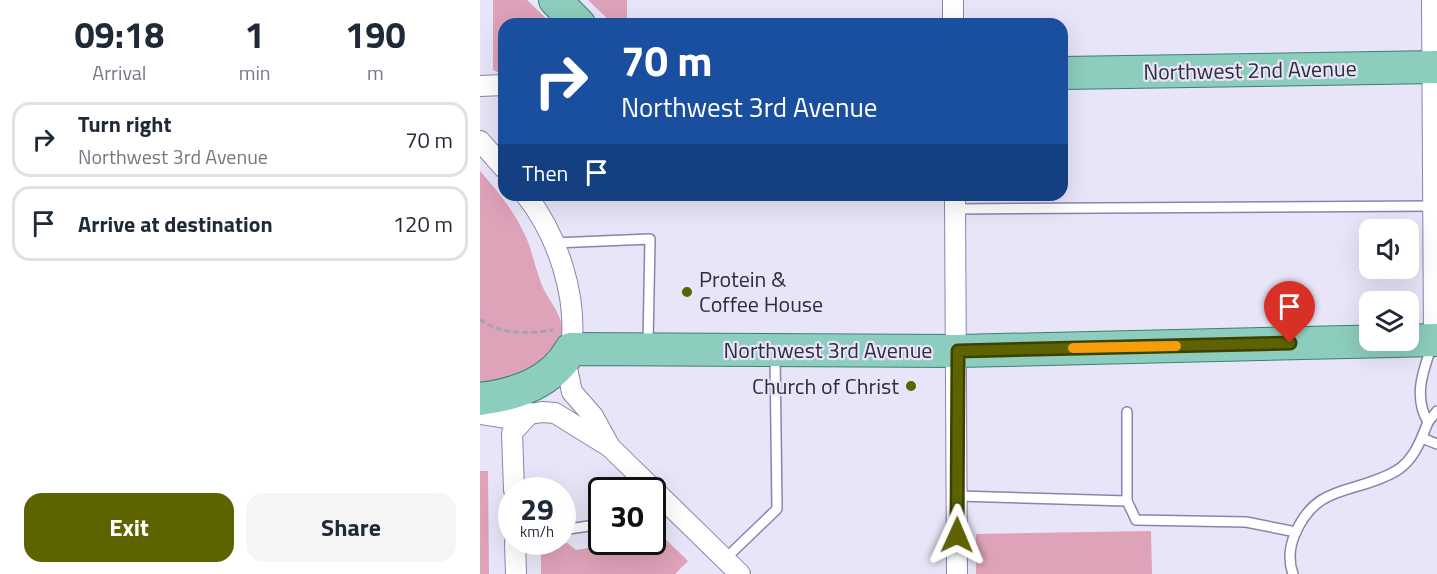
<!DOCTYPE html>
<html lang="en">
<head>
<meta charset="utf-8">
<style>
	:root { --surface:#fff; --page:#f6f6f7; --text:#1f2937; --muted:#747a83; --line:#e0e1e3; --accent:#5d6300 }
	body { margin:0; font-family:"Titillium Web",sans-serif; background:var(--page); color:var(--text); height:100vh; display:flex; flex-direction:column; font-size:22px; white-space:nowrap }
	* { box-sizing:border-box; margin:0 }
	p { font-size:20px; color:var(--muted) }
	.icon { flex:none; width:33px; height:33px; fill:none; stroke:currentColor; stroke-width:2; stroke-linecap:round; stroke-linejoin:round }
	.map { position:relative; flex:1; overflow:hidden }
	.panel { display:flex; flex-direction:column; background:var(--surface); width:480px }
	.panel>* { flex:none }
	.top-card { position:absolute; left:18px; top:18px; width:570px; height:183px; border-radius:18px; box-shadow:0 6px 24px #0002; background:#1a4fa0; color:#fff; overflow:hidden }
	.fabs { position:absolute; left:879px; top:219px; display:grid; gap:12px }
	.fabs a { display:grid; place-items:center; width:60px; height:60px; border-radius:12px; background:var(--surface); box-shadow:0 6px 24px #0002; font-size:30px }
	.speed { position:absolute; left:18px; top:477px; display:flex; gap:12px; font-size:30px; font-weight:700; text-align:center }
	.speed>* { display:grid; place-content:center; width:78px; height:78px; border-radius:50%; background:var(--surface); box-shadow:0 6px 24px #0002; line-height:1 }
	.speed small { font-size:15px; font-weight:400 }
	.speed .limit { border:3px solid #111; border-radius:9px; background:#fff; color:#111 }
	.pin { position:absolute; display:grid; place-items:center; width:51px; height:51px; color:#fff; margin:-62px -26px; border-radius:50% 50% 50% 0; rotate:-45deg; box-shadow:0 0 6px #0007 }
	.pin .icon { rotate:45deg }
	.me { position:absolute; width:66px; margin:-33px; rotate:1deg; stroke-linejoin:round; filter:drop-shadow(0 0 4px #0008) }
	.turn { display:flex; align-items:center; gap:21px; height:126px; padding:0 24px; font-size:27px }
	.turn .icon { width:78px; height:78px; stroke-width:2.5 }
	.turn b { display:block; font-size:42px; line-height:51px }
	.then { display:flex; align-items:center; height:57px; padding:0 24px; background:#0003; gap:12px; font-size:22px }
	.eta { display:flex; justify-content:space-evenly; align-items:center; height:102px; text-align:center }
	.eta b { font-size:36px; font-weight:700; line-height:42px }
	.primary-button { display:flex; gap:12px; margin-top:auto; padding:12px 24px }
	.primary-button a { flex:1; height:69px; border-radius:18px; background:var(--accent); color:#fff; font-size:24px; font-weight:700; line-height:69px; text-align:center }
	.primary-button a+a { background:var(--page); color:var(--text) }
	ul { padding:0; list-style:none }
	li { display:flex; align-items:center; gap:18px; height:75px; margin:0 12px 9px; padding:0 12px; border:3px solid var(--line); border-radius:18px }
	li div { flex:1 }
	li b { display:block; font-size:22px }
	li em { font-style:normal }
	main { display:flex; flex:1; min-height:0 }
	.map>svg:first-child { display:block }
	.green { fill:#dea2b9 }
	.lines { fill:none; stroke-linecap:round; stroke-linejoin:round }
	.lane-casing { stroke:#8c83ac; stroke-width:12 }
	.street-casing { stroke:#8c83ac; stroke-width:22 }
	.primary-casing { stroke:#3b7f74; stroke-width:34 }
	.path { stroke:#a5a2b4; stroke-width:3; stroke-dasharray:6 3; stroke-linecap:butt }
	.lane { stroke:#fff; stroke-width:9 }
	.street { stroke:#fff; stroke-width:20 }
	.primary { stroke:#8dcdbe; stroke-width:32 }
	.route-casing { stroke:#3c4000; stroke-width:15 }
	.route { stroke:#5d6300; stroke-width:10 }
	.slow { stroke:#f59e0b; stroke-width:10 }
	.poi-dot { fill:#5d6300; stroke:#e8e5f8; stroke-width:2 }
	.labels { text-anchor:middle; stroke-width:4.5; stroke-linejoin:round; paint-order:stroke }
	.street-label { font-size:22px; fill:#302c3d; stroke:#e8e5f8 }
	.poi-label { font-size:22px; fill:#302c3d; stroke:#e8e5f8; text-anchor:start }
</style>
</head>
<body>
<main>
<section class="panel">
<div class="eta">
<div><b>09:18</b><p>Arrival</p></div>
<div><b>1</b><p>min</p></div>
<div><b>190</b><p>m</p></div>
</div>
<ul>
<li><svg class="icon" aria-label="right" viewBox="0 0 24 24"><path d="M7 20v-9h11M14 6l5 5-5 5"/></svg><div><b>Turn right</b><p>Northwest 3rd Avenue</p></div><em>70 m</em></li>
<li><svg class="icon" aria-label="arrive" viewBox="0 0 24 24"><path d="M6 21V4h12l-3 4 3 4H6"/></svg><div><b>Arrive at destination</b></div><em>120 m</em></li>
</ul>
<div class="primary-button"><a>Exit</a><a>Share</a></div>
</section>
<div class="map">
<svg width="957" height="574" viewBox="0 0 957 574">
	<rect width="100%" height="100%" fill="#e8e5f8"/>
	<!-- green -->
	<g class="green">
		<path d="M13,0H47L72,24H24V75L13,70Z"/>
		<path d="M108,0H147V24H133Z"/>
		<path d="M0,171C17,190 34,211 45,235C52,250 55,267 61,283C69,304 88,317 80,342C71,373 27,379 0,389Z"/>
		<path d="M0,471H8L9,574H0Z"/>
		<path d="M173,527L208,561L195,574H61V548L87,543L96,550L125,545L130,542H172Z"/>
		<path d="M671,531L672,574H496V534Z"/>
	</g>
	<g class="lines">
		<!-- lane casing -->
		<g class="lane-casing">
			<g id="lane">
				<path d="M475,209L955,206"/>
				<path d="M74,243L170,239L168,344"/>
				<path d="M952,345C943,371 933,397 948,422L957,411"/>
				<path d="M942,438L957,444"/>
				<path d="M478,496L647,501L656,520L766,522L816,532"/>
				<path d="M647,501V412"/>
				<path d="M82,530L122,524"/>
				<path d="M245,559L297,509L295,355"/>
				<path d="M813,574C808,560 809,548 815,534C837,482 875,495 916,471C934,460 941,440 948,422"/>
			</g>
		</g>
		<!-- street casing -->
		<g class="street-casing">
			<g id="street">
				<path d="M473,0V24"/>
				<path d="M952,0L954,340"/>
				<path d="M0,86L24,85"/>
				<path d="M0,141L24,168"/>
				<path d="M46,195C78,236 98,297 91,349"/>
				<path d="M475,195L477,574"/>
				<path d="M85,359L92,392L113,416L130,447L260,574"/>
				<path d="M0,414L27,418L62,412L75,413L130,447"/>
				<path d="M34,490L32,433L50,413"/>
				<path d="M35,542L36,574"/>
			</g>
		</g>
		<!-- primary casing -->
		<g class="primary-casing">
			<g id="primary">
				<path d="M75,0L99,24"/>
				<path d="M582,73L957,67"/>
				<path d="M0,399C37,394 72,383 91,349L478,351L957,340"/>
			</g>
		</g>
		<!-- path -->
		<path class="path" d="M0,319C20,335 49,334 73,330"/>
		<!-- lane -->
		<use href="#lane" class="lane"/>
		<!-- street -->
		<use href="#street" class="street"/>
		<!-- primary -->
		<use href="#primary" class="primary"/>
	</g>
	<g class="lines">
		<!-- route casing -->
		<g class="route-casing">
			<path id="route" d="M477,535L478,351L810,343"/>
		</g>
		<!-- route -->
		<use href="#route" class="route"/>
		<!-- slow -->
		<path class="slow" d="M593,348L696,346"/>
	</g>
	<!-- markers -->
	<g class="poi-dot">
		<circle cx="207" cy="292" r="6"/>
		<circle cx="431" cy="386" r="6"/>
	</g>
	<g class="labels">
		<!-- street labels -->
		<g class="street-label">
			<text transform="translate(770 70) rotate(-1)" y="8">Northwest 2nd Avenue</text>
			<text x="348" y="358">Northwest 3rd Avenue</text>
		</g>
		<!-- poi labels -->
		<g class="poi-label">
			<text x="219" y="287">Protein &amp;<tspan x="219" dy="25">Coffee House</tspan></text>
			<text x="419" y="394" text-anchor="end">Church of Christ</text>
		</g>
	</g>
</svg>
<div class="fabs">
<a><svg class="icon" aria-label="sound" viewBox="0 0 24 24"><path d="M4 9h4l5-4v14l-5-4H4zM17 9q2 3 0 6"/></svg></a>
<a><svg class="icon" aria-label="layers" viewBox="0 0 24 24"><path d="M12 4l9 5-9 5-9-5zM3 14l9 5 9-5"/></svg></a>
</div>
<div class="speed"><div>29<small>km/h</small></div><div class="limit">30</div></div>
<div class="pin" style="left:810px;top:343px;background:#d93025"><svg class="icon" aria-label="arrive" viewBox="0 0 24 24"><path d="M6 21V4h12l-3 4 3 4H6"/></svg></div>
<svg class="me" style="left:477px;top:535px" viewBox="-20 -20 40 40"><path d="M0-17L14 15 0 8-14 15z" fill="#5d6300" stroke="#fff" stroke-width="4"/></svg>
<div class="top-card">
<div class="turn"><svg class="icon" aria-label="right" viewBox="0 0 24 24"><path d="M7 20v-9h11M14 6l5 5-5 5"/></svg><div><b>70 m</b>Northwest 3rd Avenue</div></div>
<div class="then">Then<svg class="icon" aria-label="arrive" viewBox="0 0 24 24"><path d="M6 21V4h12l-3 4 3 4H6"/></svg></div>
</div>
</div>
</main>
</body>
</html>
